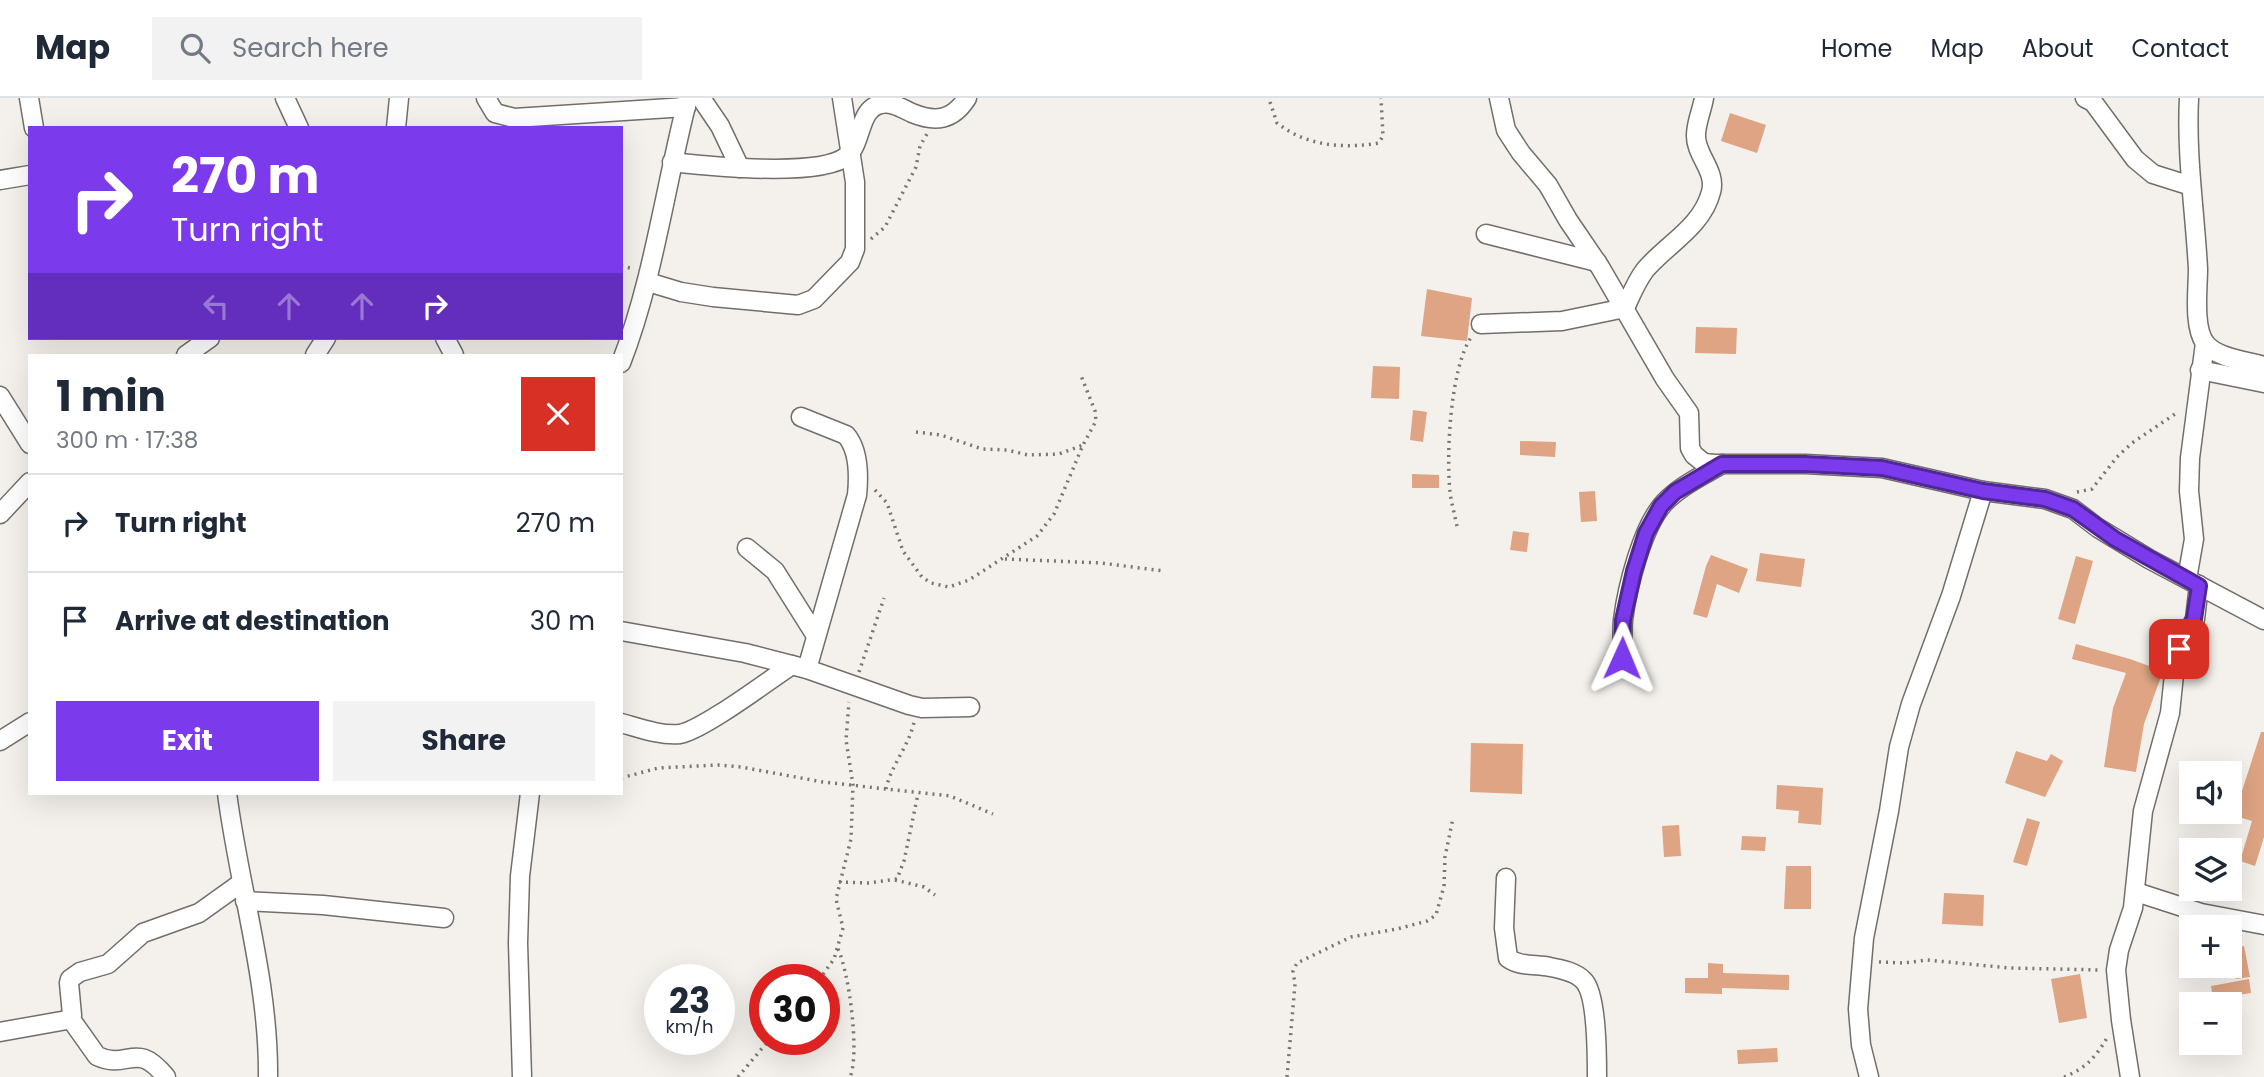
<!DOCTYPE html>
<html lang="en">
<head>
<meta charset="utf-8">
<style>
	:root { --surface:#fff; --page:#f2f2f3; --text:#1f2937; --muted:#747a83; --line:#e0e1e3; --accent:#7c3aed }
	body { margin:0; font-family:Poppins,sans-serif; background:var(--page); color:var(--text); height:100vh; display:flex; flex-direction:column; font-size:26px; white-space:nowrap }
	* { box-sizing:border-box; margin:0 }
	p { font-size:23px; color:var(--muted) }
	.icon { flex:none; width:38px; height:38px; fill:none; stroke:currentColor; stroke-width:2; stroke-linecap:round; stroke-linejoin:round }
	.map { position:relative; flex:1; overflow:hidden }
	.side { position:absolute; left:28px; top:256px; width:595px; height:441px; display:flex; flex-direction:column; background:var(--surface); border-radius:0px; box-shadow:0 7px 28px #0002 }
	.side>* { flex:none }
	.hud { position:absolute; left:28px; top:28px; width:595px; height:214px; border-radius:0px; box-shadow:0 7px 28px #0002; background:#7c3aed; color:#fff; overflow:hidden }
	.tools { position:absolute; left:2179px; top:663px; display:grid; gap:14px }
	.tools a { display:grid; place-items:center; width:63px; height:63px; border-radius:0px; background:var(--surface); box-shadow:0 7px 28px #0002; font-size:35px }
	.speed { position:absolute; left:644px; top:866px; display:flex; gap:14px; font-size:35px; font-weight:700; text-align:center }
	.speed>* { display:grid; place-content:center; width:91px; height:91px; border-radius:50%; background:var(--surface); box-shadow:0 7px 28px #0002; line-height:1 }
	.speed small { font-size:18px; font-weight:400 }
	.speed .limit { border:10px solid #d22; background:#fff; color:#111 }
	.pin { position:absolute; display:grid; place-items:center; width:60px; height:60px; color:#fff; margin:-30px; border-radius:14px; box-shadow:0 4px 10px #0006 }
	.me { position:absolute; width:77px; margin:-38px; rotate:1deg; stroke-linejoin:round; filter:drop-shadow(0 0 5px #0008) }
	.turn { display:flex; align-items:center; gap:24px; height:147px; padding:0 28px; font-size:32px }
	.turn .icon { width:91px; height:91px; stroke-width:2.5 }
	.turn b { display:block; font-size:49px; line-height:60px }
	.lanes { display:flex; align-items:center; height:66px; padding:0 28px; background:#0003; justify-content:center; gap:35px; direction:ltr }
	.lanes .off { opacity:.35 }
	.round { display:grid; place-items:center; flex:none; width:74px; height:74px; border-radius:0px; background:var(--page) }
	.headline { display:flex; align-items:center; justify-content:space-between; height:119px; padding:0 28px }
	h1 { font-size:42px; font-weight:700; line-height:52px }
	.action { display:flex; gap:14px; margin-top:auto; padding:14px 28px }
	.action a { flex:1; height:80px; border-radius:0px; background:var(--accent); color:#fff; font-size:28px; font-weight:700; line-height:80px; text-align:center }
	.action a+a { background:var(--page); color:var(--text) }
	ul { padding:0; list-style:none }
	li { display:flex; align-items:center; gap:21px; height:98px; padding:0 28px; border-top:2px solid var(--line) }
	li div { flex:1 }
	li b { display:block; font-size:26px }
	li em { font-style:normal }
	header { display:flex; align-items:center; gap:42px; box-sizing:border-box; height:98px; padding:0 35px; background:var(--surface); border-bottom:2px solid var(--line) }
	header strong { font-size:33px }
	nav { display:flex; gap:38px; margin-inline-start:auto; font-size:24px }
	.search { width:490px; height:63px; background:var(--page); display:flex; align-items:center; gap:18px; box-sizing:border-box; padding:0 24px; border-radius:0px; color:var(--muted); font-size:26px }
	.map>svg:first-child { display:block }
	.building { fill:#dea483 }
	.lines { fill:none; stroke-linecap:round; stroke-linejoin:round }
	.minor-casing { stroke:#726f6a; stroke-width:21 }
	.path { stroke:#777572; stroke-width:3.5; stroke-dasharray:2 5; stroke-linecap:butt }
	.minor { stroke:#fff; stroke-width:18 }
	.route-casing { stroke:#51269a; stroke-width:18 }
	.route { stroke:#7c3aed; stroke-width:12 }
</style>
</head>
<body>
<header>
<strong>Map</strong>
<div class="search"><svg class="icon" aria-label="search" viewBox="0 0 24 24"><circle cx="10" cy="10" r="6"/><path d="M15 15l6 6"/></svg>Search here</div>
<nav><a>Home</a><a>Map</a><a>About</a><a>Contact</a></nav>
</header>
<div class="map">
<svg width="2264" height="979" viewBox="0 0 2264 979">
	<rect width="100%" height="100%" fill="#f4f1ec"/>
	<!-- building -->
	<g class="building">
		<path d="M1730,15L1766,27L1757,55L1721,43Z"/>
		<path d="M1427,191L1472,200L1467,243L1421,238Z"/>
		<path d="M1696,229L1737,230L1736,256L1695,255Z"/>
		<path d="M1373,268L1400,269L1399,301L1371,300Z"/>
		<path d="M1413,312L1427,314L1423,344L1410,342Z"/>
		<path d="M1520,343L1556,344L1555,359L1520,357Z"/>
		<path d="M1412,376L1439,377V390H1412Z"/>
		<path d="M1595,393L1597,423L1581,424L1579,394Z"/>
		<path d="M1513,433L1529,435L1527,454L1510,452Z"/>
		<path d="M1760,455L1805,461L1801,489L1756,483Z"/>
		<path d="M1711,457L1748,471L1739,495L1717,486L1707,520L1693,516L1706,468Z"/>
		<path d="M2076,458L2093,463L2075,526L2058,521Z"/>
		<path d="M2076,546L2130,561L2163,573L2144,626L2136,674L2104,669L2113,610L2126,575L2072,561Z"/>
		<path d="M2261,634H2264V739L2255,768L2240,763L2252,723L2229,716L2236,691L2242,693Z"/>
		<path d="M1471,645L1523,646L1522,696L1470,694Z"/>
		<path d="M2016,653L2047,663L2051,656L2063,663L2045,699L2005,685Z"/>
		<path d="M1777,687L1823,690L1821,727L1798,725L1799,713L1776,711Z"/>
		<path d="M2027,720L2040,724L2027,768L2013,764Z"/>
		<path d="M1679,727L1681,758L1664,759L1662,728Z"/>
		<path d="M1742,738L1766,739L1765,753L1741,752Z"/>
		<path d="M1786,768H1811V811H1784Z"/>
		<path d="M1944,795L1984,797L1983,828L1942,826Z"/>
		<path d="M2244,848L2250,879L2236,881L2230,851Z"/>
		<path d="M1708,865L1723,866V875L1789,877V892L1722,890V896L1685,895V880H1708Z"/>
		<path d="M2080,876L2087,920L2059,925L2051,881Z"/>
		<path d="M2249,881L2251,895L2213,901L2211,888Z"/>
		<path d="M1777,950L1778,964L1738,966L1737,952Z"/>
	</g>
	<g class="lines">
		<!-- minor casing -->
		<g class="minor-casing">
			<g id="minor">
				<path d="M29,0L34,30"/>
				<path d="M285,0L299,30"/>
				<path d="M486,0L495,15L514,20L686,9"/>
				<path d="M701,0L720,28L740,70"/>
				<path d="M1499,0L1506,32L1521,55L1548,87L1568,122L1600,169L1665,281L1689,315L1690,350L1694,357L1704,365L1715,366H1805L1882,370L1983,393L2045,401L2073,411L2098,430L2149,461L2264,522"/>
				<path d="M2085,0L2093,4L2135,61L2153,76L2191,88"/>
				<path d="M2189,0C2186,57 2195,114 2198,171C2198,190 2193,229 2205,245C2216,260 2247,263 2264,268"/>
				<path d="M396,30L399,0"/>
				<path d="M672,64C708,68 820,80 847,58C863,44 858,11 881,6C893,4 901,10 912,15C936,25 953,22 967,0"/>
				<path d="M0,82L30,77"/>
				<path d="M1486,136L1597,164"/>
				<path d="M648,184L681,194L713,199L798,207L814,201L850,164L855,151V84L842,0"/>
				<path d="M1481,226L1562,223L1625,210C1631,197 1636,184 1645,172C1667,146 1702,129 1711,94C1717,73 1695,57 1696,37C1696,25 1702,12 1704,0"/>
				<path d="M445,240L454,257"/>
				<path d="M186,257L210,240"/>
				<path d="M315,257L326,240"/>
				<path d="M621,265C654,180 665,88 688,0"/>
				<path d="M2200,272L2264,285"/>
				<path d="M0,298L30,346"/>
				<path d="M801,319L846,337C859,352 859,377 857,397L807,571"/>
				<path d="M0,416L30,384"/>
				<path d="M747,450L775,473L816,538"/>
				<path d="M2187,481L2194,441L2189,393L2190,360L2205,245"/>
				<path d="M621,533L745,555L807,571L909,607L922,610L970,609"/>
				<path d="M1622,560C1623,548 1622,535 1623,522C1627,490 1642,429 1664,405C1680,388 1702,378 1722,366"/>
				<path d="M621,625C639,630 661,638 680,636C703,632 769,582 792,567"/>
				<path d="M0,643L30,624"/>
				<path d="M227,695C239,789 269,883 268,979"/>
				<path d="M1506,780L1504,830L1508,860C1520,869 1536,866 1550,869C1561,871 1576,874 1584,883C1597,897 1597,959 1597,979"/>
				<path d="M2136,794L2201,815L2264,827"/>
				<path d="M245,803L323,807L444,820"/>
				<path d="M70,920L97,958C129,973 135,941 166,979"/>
				<path d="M0,934L67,922L72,917L69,885L70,881L80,874L108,866L143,835L199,815L241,785"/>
				<path d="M522,979L518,845L520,778L530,695"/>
				<path d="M1869,979L1861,947L1858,911L1864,840L1889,713L1899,649L1911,606L1951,498L1983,393"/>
				<path d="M2130,979L2121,922L2116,872L2119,852L2133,810L2143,713L2170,615L2175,567L2179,551L2195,521L2199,487"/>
			</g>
		</g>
		<!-- path -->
		<g class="path">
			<path d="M1270,4L1277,25C1306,48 1343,51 1379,45L1383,38L1381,0"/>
			<path d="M871,141L885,129L916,69L920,48L927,36"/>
			<path d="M621,168L634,171"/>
			<path d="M916,334L941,337L982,351L1007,352L1028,357L1059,356L1083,347"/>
			<path d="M875,392L887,405L903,453L922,479L931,485L949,489L969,482L1037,438L1054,416L1083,347L1096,323L1095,313L1080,275"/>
			<path d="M2077,394L2092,391L2117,359L2132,345L2178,314"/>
			<path d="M1457,428C1455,419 1453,410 1451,401C1445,364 1450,268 1472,238"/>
			<path d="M1005,461L1101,465L1164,473"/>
			<path d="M859,574L884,500"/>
			<path d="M621,680L658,670L718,667L741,669L823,684L950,698L993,716"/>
			<path d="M886,691C891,667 909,648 914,624"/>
			<path d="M895,782L924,789L935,797"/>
			<path d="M839,784L869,785L897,781L904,763L918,696"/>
			<path d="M838,851C849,874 860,956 850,979"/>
			<path d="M1879,864L1904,865L1927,862L2010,870L2101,872"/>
			<path d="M819,882L834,861L843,830L836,801L851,741L853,687L846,642L849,604"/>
			<path d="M738,979L769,942"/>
			<path d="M1287,979L1295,886L1293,873L1297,865L1351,839L1397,831L1427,823L1436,817L1444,788L1445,759L1453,720"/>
			<path d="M2064,979C2086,970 2095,960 2107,940"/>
		</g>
		<!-- minor -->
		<use href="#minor" class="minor"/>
	</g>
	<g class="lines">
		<!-- route casing -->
		<g class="route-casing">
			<path id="route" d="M1622,560L1623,522L1634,473L1646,435L1661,408L1675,394L1722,366H1805L1882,370L1983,393L2045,401L2073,411L2115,441L2199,488L2194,521L2179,551"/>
		</g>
		<!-- route -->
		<use href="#route" class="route"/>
	</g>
</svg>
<div class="tools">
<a><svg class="icon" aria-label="sound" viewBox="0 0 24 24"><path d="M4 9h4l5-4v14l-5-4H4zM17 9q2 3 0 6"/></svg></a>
<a><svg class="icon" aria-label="layers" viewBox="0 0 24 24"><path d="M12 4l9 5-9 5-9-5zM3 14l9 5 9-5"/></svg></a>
<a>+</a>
<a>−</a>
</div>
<div class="speed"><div>23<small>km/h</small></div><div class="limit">30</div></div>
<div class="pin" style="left:2179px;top:551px;background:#d93025"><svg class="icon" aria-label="arrive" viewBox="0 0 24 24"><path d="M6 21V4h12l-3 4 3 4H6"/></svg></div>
<svg class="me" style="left:1622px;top:560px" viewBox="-20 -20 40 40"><path d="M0-17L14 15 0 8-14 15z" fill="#7c3aed" stroke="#fff" stroke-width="4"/></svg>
<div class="hud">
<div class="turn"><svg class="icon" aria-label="right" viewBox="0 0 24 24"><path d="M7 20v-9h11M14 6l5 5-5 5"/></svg><div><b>270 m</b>Turn right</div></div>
<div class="lanes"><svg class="icon off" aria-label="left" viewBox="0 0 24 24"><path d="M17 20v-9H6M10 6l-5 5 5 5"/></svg><svg class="icon off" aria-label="ahead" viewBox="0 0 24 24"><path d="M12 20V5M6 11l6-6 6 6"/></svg><svg class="icon off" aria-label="ahead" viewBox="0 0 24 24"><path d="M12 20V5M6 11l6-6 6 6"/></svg><svg class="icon" aria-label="right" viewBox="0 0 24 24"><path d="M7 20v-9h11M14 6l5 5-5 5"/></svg></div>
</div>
<section class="side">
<div class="headline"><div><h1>1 min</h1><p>300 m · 17:38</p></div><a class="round" style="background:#d93025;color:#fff"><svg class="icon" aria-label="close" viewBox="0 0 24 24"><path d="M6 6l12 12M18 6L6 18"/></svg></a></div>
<ul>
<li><svg class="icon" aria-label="right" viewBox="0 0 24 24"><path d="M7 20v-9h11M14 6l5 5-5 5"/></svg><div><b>Turn right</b></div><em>270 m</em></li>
<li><svg class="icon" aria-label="arrive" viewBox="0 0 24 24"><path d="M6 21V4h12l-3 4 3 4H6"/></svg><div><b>Arrive at destination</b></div><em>30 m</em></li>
</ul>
<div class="action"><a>Exit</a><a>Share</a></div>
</section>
</div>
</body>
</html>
